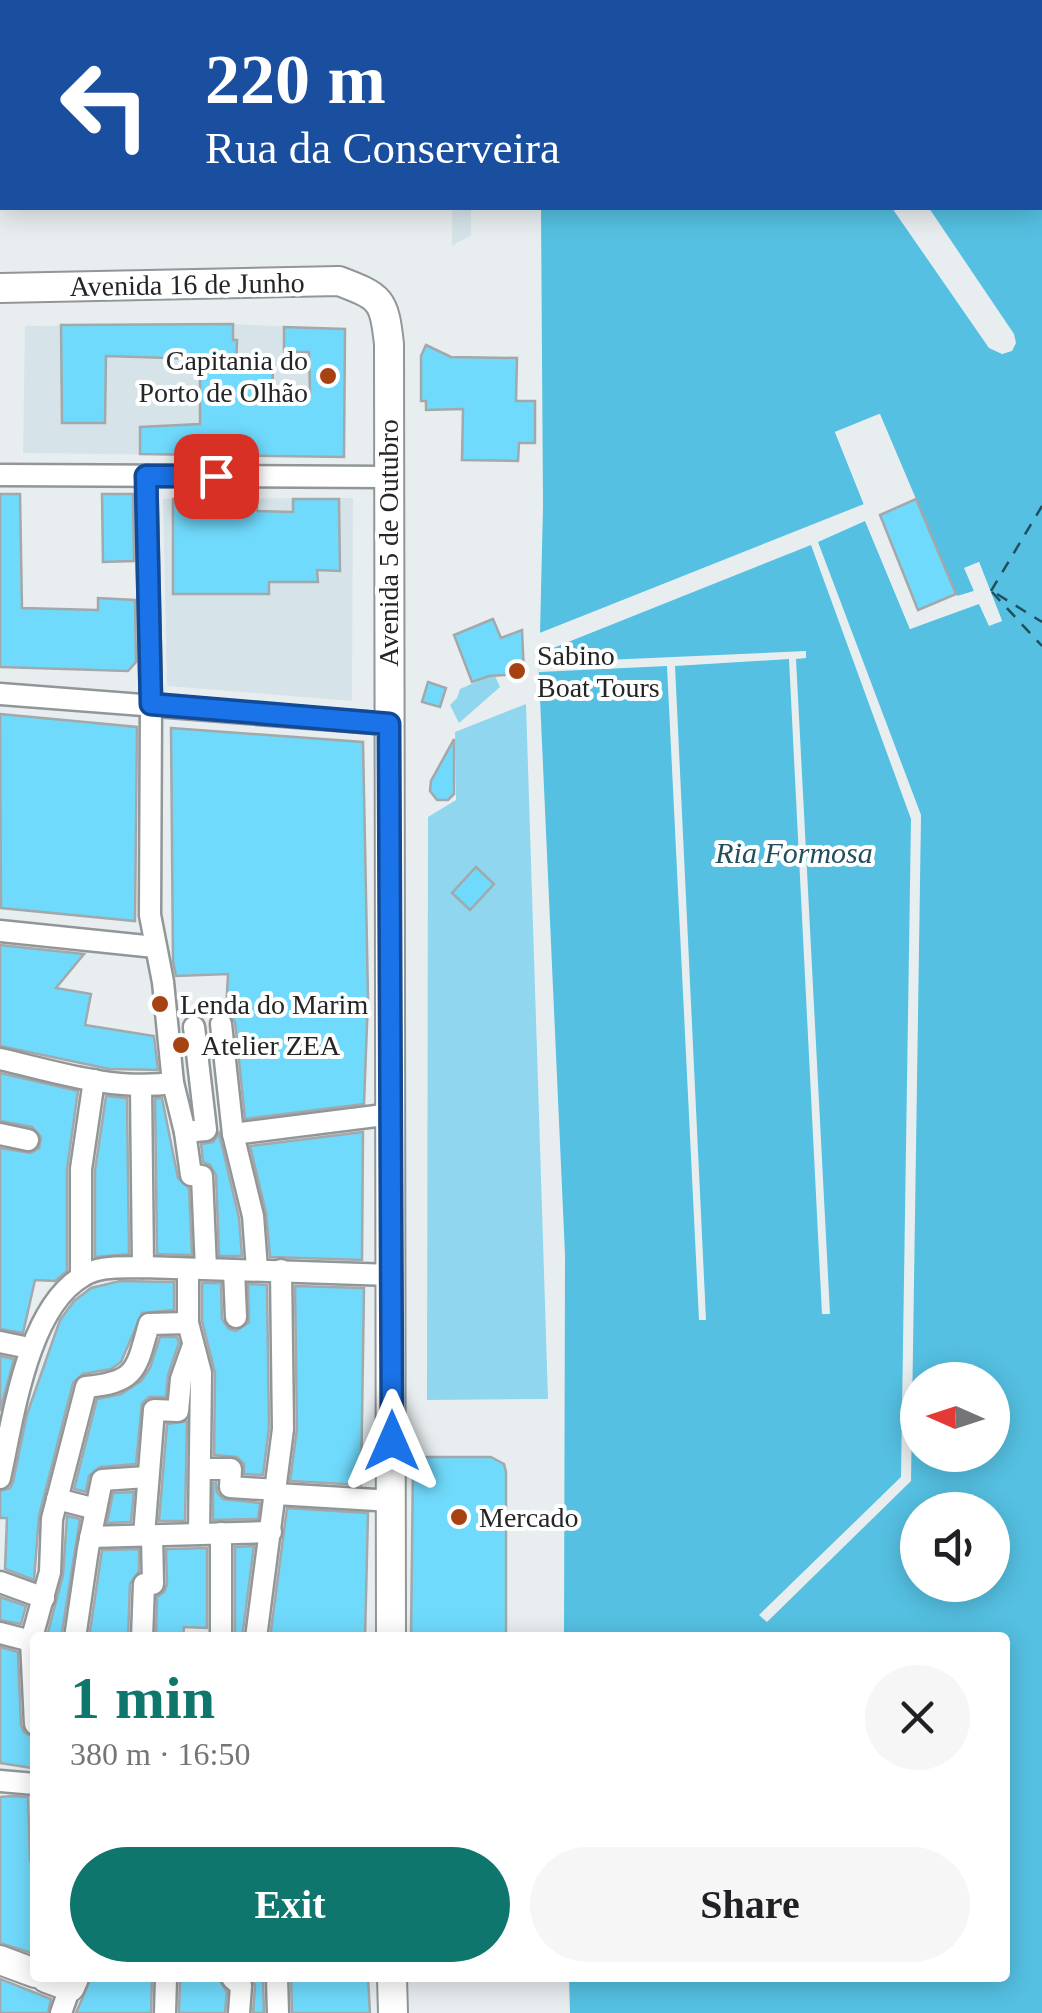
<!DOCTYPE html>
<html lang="en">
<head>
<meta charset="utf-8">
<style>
	:root { --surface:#fff; --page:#f6f6f6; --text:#202124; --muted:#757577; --accent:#0f766e }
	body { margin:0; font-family:Georgia,serif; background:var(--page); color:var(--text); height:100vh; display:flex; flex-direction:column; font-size:38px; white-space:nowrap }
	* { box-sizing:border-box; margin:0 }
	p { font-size:32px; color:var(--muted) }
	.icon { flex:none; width:55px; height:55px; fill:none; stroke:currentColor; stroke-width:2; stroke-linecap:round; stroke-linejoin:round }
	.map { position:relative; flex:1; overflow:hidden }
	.details { position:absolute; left:30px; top:1632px; width:980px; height:350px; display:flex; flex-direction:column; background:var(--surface); border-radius:10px; box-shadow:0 5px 25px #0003 }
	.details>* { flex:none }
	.banner { position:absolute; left:0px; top:0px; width:1042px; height:210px; box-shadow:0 5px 25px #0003; background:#1a4fa0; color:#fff; overflow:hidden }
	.needle { width:65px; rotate:273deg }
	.fabs { position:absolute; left:900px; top:1362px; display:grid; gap:20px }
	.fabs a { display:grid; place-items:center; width:110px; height:110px; border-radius:50%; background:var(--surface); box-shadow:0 5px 25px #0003; font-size:50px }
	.pin { position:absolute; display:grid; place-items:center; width:85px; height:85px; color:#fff; margin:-42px; border-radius:20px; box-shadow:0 5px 15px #0006 }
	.me { position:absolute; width:110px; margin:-55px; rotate:0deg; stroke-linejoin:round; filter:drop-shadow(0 0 8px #0008) }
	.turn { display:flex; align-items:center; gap:35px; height:210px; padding:0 40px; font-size:45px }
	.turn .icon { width:130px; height:130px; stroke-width:2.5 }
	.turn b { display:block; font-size:70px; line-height:85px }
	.round { display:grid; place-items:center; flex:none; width:105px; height:105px; border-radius:52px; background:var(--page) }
	.summary { display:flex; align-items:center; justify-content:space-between; height:170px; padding:0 40px }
	h1 { font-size:60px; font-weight:700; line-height:75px; color:var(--accent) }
	.button { display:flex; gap:20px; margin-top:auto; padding:20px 40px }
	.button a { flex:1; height:115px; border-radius:60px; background:var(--accent); color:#fff; font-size:40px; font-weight:700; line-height:115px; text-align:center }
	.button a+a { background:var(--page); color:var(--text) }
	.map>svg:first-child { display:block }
	.built { fill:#d6e4e9 }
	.green { fill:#90d6ee }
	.water { fill:#55c0e2; fill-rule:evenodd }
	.pier { fill:#e8eef0 }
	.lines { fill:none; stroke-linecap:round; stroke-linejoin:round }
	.ferry { stroke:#214f5d; stroke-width:2.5; stroke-dasharray:12 10; stroke-linecap:butt }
	.building { fill:#70dafc; stroke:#a3a8aa; stroke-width:2.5 }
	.street-casing { stroke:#919698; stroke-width:25 }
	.secondary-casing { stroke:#919698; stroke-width:32 }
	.street { stroke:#fff; stroke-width:20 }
	.secondary { stroke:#fff; stroke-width:28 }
	.route-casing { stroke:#114b97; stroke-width:25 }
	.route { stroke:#1a73e8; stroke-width:18 }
	.poi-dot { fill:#a74213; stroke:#fff; stroke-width:4 }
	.labels { text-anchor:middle; stroke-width:8; stroke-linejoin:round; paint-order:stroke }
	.street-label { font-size:28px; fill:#232526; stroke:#fff }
	.poi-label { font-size:28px; fill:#232526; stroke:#fff; text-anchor:start }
	.water-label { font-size:30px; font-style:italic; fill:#214f5d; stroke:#fff }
</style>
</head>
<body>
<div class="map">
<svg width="1042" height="2013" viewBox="0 0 1042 2013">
	<rect width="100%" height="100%" fill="#e8eef0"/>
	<!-- built -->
	<g class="built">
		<path d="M452,208H471V235L452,246Z"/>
		<path d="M233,324L345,329L344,457L23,453L25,326Z"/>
		<path d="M353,498L352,701L167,686L163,499Z"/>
	</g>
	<!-- green -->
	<g class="green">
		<path d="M494,674L500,687L459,723L450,705L457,698L460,689Z"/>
		<path d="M526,704L548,1399L427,1400L428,817L456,800L455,732Z"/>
	</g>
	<!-- water -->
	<g class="water">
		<path d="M0,0H379L2,2V134Z"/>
		<path d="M789,0H1042V2013H570L569,1978H1005V1638L564,1637L565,1255L538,654L865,520L910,629L979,603L989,625L1002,621L979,562L965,568L974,591L958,597L879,414L835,432L864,504L540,633L543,506L541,208H892L989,348L1002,354L1012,351L1016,343L1014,334L929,208H1040V2ZM918,1380H992V1455H918ZM918,1510H992V1585H918Z"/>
	</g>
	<!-- pier -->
	<g class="pier">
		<path d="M880,414L957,596L974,591L964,568L979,562L1002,621L989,626L979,604L910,629L865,521L818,542L921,815L911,1481L767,1622L759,1615L901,1477L911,819L811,545L538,654L539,648L864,515L870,518L912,623L979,598L983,601L992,619L996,618L976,568L971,570L978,593L959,602L953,600L877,420L841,435L869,503L867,509L539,638L540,633L864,505L835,432Z"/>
		<path d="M806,651V658L796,659L830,1314H822L789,659L675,666L706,1320H699L667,666L539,672L538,663Z"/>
	</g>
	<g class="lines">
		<!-- ferry -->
		<g class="ferry">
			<path d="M983,0L984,2"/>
			<path d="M1040,132L1042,136"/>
			<path d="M991,591L1042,506"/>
			<path d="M992,592L1042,646"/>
			<path d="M997,594L1042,622"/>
		</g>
	</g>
	<!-- building -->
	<g class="building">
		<path d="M233,324V340H237L236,369L273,370L272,394L310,393L309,352H284V327L345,329L344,457L140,454V427L200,424V359L106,356L105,423H62L61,325Z"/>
		<path d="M426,345L451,357L517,358L516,401H535V443H519L518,461L462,460L463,409L426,410V401H421V356Z"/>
		<path d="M0,494H20L22,608L98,610V598L135,600L136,662L128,671L0,667Z"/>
		<path d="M102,494H133L134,561L103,562Z"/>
		<path d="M173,499H257V511L293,512V499H339L340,571L317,570L318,582H269V594H173Z"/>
		<path d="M916,499L956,594L918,610L880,515Z"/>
		<path d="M493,619L501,638L522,630L524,674L489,676L472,682L454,635Z"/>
		<path d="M428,682L446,688L440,707L422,702Z"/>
		<path d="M0,714L137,727L135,921L1,908Z"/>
		<path d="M171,728L363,742L368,998L364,1104L245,1119L235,1022L226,1011L228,974L176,976L173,961Z"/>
		<path d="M454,739V794L448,800H437L430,791L431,781Z"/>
		<path d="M476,867L494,884L470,910L452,893Z"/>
		<path d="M0,945L84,954L56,988L91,994L85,1025L154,1036L158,1070L109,1069L0,1046Z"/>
		<path d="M0,1073L78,1091L67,1169V1271L55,1281L35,1280L23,1333L0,1329V1148L31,1153L39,1148L41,1137L32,1127L0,1121Z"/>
		<path d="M106,1096L127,1098L129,1254L95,1257V1170Z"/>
		<path d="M155,1098H162L178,1178L189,1188L192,1255L157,1254Z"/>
		<path d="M363,1132L362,1260L270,1257L266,1213L250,1146Z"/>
		<path d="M219,1133L239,1218L242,1256H219L216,1175L210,1165L203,1162L201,1144L213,1142Z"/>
		<path d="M120,1281L174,1282V1310L142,1313L121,1362L111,1369L83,1374L73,1383L39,1516L34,1580L5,1569L7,1518H0V1491L10,1488L13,1482L27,1414L60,1320L74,1301L91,1288Z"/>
		<path d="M202,1283H221L222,1319L229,1329L236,1331L249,1322L248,1284L267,1285L269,1428L263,1475L244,1474V1464L237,1457L214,1455L215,1373L202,1321Z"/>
		<path d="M295,1286L364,1288L361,1485L290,1481L297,1429Z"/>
		<path d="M160,1337H177L179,1343L168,1375L166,1397H149L142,1403L136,1464L100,1467L89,1476L86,1492L74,1489L97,1399L121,1394L141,1381L150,1368Z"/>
		<path d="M0,1356L14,1359L0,1411Z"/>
		<path d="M187,1421L185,1521H159L167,1424Z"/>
		<path d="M491,1457L504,1464L506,1472V1638H411L413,1463L425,1457Z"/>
		<path d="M213,1483H216L217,1492L223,1499L260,1503L258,1519L213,1520Z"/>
		<path d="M134,1492L131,1522L107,1523L113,1493Z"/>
		<path d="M287,1508L368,1513L365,1638H270Z"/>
		<path d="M67,1516L80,1519L61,1638L47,1636L63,1575Z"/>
		<path d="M254,1546L242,1638H235V1547Z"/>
		<path d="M207,1548V1628L184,1627L183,1638H156L157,1597L164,1592L167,1584L166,1549Z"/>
		<path d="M139,1549V1571L130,1584L128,1638H89L102,1550Z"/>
		<path d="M0,1597L26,1606L21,1624L0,1620Z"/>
		<path d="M0,1647L18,1652L21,1725L24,1732L32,1737V1768L0,1763Z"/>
		<path d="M12,1796L28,1797L30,1861L35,1862V1954L0,1943V1797Z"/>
		<path d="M91,1978L152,1979L151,2013H76Z"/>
		<path d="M252,1978H263L264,2013H253L255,1986Z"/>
		<path d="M291,1978H368L370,2013H292Z"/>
		<path d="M0,1979L51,1999L48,2013H0Z"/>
		<path d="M180,1979H219L227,1992L225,2013H179Z"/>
	</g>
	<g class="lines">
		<!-- street casing -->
		<g class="street-casing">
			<g id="street">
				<path d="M0,475L387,477"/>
				<path d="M146,476L151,705L150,915L163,982L173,1083L185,1132L191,1175L202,1176L206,1269"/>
				<path d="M0,694L389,724"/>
				<path d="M0,931L155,947"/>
				<path d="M221,1024L233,1134L253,1216L257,1269"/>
				<path d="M0,1059C57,1072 113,1091 173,1083"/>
				<path d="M141,1087L143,1267"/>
				<path d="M185,1132L206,1130L194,1027"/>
				<path d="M0,1134L28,1140"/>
				<path d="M233,1134L392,1114"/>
				<path d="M188,1269V1323L201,1373L199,1534"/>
				<path d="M234,1270L236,1317"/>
				<path d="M81,1276V1169L94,1080"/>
				<path d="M0,1342L29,1348"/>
				<path d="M200,1469H231L230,1487L277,1490"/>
				<path d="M0,1478C13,1420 27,1308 83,1276C101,1265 123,1268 143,1267L392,1275"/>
				<path d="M276,1494L393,1501"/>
				<path d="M57,1499L96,1509"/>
				<path d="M221,1533V1638"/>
				<path d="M144,1535L154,1410L178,1411L181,1379L193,1345"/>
				<path d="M90,1537L271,1532"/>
				<path d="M0,1582L44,1598"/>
				<path d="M0,1633L35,1642"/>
				<path d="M75,1638L88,1549L102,1480L147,1477"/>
				<path d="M142,1638L144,1584H153L152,1535"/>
				<path d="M256,1638L283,1429L281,1270"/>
				<path d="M35,1724L31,1641L50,1572L52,1519L86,1387C137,1382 136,1370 149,1324L188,1323"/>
				<path d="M0,1781L35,1784"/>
				<path d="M232,1978L241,1986L239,2013"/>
				<path d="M277,1978L278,2013"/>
				<path d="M61,2013L70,1987"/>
				<path d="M165,2013L166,1978"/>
			</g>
		</g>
		<!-- secondary casing -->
		<g class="secondary-casing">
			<g id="secondary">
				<path d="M0,288L339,281C381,297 384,299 389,344L391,1638"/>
				<path d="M0,1960L35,1973"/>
				<path d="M46,1978L70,1987L74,1978"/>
				<path d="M392,1978L393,2013"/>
			</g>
		</g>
		<!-- street -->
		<use href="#street" class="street"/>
		<!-- secondary -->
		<use href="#secondary" class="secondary"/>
	</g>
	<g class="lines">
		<!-- route casing -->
		<g class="route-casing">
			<path id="route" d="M216,476H146L151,704L389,724L392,1441"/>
		</g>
		<!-- route -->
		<use href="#route" class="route"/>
	</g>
	<!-- markers -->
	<g class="poi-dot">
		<circle cx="328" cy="376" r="10"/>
		<circle cx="517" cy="671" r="10"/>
		<circle cx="160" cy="1004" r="10"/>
		<circle cx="181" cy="1045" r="10"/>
		<circle cx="459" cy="1517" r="10"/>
	</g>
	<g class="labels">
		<!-- street labels -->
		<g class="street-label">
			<text transform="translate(187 284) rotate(-1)" y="10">Avenida 16 de Junho</text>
			<text transform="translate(388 543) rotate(-90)" y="10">Avenida 5 de Outubro</text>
		</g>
		<!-- poi labels -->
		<g class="poi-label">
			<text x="308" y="370" text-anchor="end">Capitania do<tspan x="308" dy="32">Porto de Olhão</tspan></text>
			<text x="537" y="665">Sabino<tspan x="537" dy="32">Boat Tours</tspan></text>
			<text x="180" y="1014">Lenda do Marim</text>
			<text x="201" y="1055">Atelier ZEA</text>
			<text x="479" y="1527">Mercado</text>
		</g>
		<!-- water labels -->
		<g class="water-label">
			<text x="794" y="863">Ria Formosa</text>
		</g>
	</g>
</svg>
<div class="fabs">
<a><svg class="needle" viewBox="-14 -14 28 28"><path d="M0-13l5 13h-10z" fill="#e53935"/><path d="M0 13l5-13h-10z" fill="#757577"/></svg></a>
<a><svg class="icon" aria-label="sound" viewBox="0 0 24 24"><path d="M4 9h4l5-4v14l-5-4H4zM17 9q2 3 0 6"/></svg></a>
</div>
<div class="pin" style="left:216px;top:476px;background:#d93025"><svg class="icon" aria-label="arrive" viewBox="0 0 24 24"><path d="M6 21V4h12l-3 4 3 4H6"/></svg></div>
<svg class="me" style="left:392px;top:1441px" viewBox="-20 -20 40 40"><path d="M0-17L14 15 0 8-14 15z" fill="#1a73e8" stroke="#fff" stroke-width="4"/></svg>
<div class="banner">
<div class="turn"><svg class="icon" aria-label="left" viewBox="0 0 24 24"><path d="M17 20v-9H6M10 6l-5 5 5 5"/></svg><div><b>220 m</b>Rua da Conserveira</div></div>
</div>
<section class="details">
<div class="summary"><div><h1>1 min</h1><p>380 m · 16:50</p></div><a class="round"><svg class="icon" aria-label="close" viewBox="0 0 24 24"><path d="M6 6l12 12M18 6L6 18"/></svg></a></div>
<div class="button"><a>Exit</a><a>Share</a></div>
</section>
</div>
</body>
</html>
